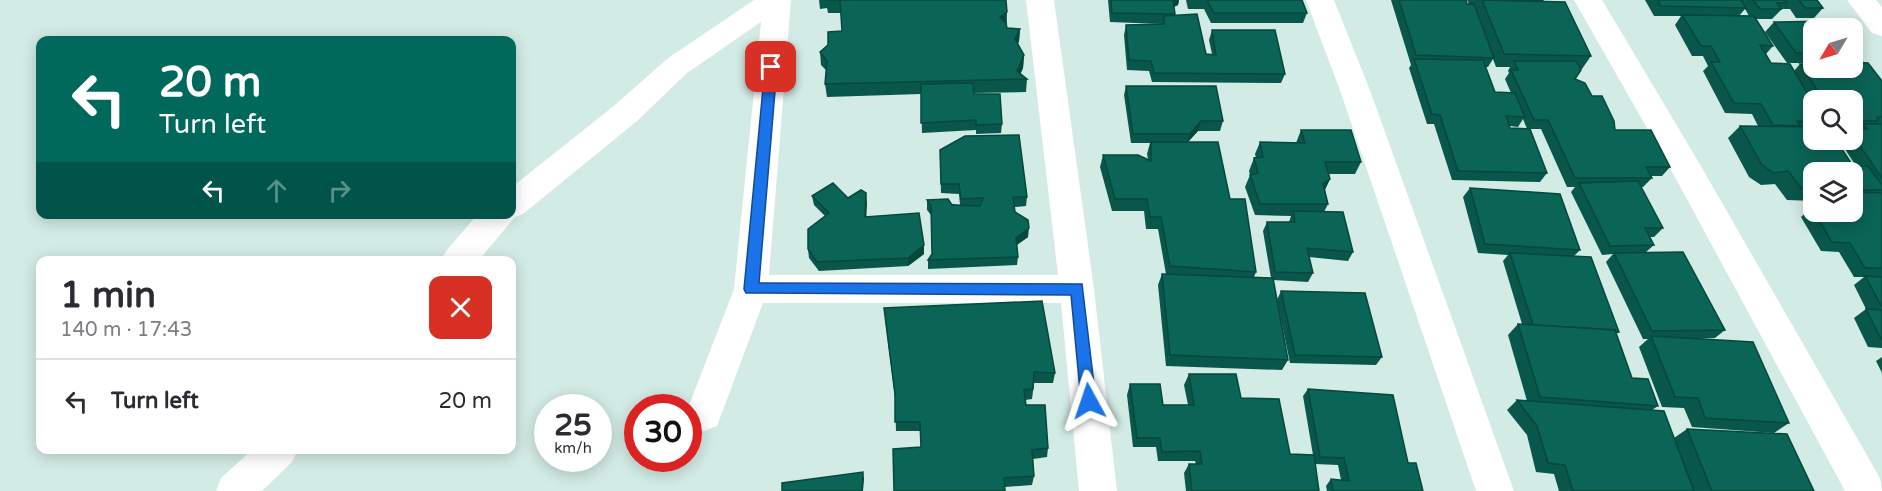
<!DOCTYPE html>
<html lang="en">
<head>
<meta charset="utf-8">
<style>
	:root { --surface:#fff; --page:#f2f2f3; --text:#2b2b33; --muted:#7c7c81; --line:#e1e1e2 }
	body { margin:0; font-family:"Varela Round",sans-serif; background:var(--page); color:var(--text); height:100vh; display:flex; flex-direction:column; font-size:22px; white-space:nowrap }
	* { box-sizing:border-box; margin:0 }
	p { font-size:20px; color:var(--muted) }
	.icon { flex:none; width:33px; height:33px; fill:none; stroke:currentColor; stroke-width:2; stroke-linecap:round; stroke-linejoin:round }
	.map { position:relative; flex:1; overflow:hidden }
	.sheet { position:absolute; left:36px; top:256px; width:480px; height:198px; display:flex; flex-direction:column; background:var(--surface); border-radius:12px; box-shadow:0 3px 15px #0003 }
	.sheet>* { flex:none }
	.top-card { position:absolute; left:36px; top:36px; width:480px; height:183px; border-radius:12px; box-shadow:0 3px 15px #0003; background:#00695c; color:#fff; overflow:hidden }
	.needle { width:39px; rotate:232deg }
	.fabs { position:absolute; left:1803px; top:18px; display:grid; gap:12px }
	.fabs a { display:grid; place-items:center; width:60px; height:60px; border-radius:12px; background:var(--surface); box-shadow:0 3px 15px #0003; font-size:30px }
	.speed { position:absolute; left:534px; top:394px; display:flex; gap:12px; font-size:30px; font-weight:700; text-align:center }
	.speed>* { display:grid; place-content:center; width:78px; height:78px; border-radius:50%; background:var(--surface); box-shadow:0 3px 15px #0003; line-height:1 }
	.speed small { font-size:15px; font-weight:400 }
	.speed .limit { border:9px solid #d22; background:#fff; color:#111 }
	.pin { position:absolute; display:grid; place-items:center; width:51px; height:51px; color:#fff; margin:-26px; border-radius:12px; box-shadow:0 3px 9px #0006 }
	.me { position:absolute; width:66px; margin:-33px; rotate:355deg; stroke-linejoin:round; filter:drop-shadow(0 0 4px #0008) }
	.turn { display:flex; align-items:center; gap:21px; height:126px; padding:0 24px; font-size:27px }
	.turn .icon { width:78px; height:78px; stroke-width:2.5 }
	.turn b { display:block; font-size:42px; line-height:51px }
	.lanes { display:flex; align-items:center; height:57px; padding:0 24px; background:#0003; justify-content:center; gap:30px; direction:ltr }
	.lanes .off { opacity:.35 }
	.round { display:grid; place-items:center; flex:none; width:63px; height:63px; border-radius:12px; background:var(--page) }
	.head { display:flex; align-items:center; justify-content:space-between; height:102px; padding:0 24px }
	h1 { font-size:36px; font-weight:700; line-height:45px }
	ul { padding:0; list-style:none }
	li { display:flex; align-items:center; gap:18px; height:84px; padding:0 24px; border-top:2px solid var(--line) }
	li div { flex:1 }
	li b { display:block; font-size:22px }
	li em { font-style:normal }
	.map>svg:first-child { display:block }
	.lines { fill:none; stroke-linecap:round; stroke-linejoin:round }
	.minor { fill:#fff; fill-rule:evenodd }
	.wall { fill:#09574a; fill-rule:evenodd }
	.shaded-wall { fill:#07473c }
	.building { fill:#0a6556; stroke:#07473c; stroke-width:1.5 }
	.route { fill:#1a73e8; stroke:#114b97; stroke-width:1.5 }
</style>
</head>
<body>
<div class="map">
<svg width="1882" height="491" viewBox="0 0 1882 491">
	<rect width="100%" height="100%" fill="#d2ebe4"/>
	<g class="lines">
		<!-- minor -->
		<g class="minor">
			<path d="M754,0H791L769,275H1058L1026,0H1054L1094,289L1117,491H1079L1061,303H763L717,426L704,431L691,426L688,408L734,289L761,22L687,73L637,121L523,214L515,217L478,261H441L446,251L478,214H512V187L615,105L667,59Z"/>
			<path d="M1306,0H1334L1371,93L1514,491H1476L1341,93Z"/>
			<path d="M1574,0H1602L1698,161L1880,478L1882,491H1845L1676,179Z"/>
			<path d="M1847,0H1876L1882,7V36L1872,33Z"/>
			<path d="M252,450H298L292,462L262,491H216L221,478Z"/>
		</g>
	</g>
	<!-- wall -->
	<g class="wall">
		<path d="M819,0H1006L1007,28L1020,29L1019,41L1018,44L1024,55L1023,68L1020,74L1027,79L1026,92L974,93V94L1002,124L1001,133L976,134V130L922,133L921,94L827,97L825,84L826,70L821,65L820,52L842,31L841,13H828L827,8L820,9Z"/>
		<path d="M1108,0H1179L1178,5L1174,7L1175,16L1206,54H1212L1209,40L1212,30L1285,74L1281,83L1152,82L1149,71L1127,70L1124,35L1126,25L1162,24L1110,22Z"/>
		<path d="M1186,0H1302L1307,13L1303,23H1211L1204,9H1188Z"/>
		<path d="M1391,0H1466L1467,4H1469L1467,0H1542L1591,56L1582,69H1580L1575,79L1592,96L1615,130L1670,167L1662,176H1651L1652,178L1643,187H1641L1663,228L1654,237H1650L1654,245L1646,252L1725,330L1715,338L1691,339L1789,423L1774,433L1692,427L1684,408L1662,407L1639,347L1648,339H1643L1606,262L1613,254L1602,255L1571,192L1575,187H1567L1541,129H1530L1547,173L1540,182L1452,180L1434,124H1427L1409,68L1411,65ZM1493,59L1496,67H1510L1508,71L1509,73L1505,79L1511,93L1495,92L1485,67H1488ZM1523,119L1527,129L1510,128V126L1518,127Z"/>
		<path d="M1645,0H1817L1823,8L1814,18H1796L1790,9H1782L1772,19H1756L1773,46L1766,54L1771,63L1794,71L1800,64H1807L1806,63H1787L1765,32L1774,22L1814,28V68L1882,81V348L1868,347L1854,318L1866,309L1854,285L1864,277H1854L1839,252L1821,251L1801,217L1812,207L1852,212V172H1814V201L1787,200L1775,184L1761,185L1749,177L1728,138L1740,126H1758L1752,114L1725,113L1703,71L1708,66L1703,56H1692L1675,25L1681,16H1654ZM1745,9L1749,16H1739ZM1814,100H1852V140H1839L1856,166H1853L1814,140Z"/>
		<path d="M1126,86L1223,121L1220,131H1198L1188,142L1230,199L1256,272L1254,277L1271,278L1263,231L1267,222H1289L1291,216L1255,215L1245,187L1250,175L1249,171L1254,158H1256L1255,154L1260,142L1296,143L1301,130L1361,162L1355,174H1329L1330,179L1325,190L1328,204L1324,212L1353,252L1348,261L1309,257L1313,273L1308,282L1273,280L1288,360L1282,370L1166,366L1158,285L1162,274H1166L1158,229H1146L1144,211H1112L1100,167L1103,155L1148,159L1147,154L1150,143H1131L1124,95Z"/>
		<path d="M940,150L1027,197L1026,206L1015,207V212L1028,237L1017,245L1018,257L1017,265L928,269V260L932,254L931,215L927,210V200L960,205L959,194L941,193Z"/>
		<path d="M1470,188L1580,250L1574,256L1619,332L1616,334L1632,378L1658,406L1652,410L1674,438L1687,429L1814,491H1694L1685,468L1694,491H1559L1554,474L1536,472L1527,435L1507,410L1517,400L1527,401L1508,335L1518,324H1522L1503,261L1508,255L1478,253L1463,197Z"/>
		<path d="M866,193V217L924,245V254L908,266L819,271L809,258L808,249L825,216L814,205L812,196L848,198Z"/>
		<path d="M1281,291L1382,357L1376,365L1290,363L1277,300Z"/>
		<path d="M885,319L1055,373L1053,383H1034L1032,399L1025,400L1026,405L1048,448L1047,457L1033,459L1034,476L1032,485L1005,487L921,447L920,431H896L895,398Z"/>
		<path d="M1882,357V373L1876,361Z"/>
		<path d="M1189,374L1241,398L1290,454L1313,455L1303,396L1308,389L1408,463L1423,491H1327L1326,486L1331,479L1341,480L1338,465L1315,464L1319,491H1186L1184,473L1189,464H1196L1195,461H1158L1156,447H1133L1127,395L1130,384L1163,405H1188L1184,385Z"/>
	</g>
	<!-- shaded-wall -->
	<g class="shaded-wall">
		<path d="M1172,0H1179L1178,5L1170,8Z"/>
		<path d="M1007,12L1006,25L1000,17Z"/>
		<path d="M1020,29L1019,41L1014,51L1015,39Z"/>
		<path d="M1024,55L1023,68L1018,80L1017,71Z"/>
		<path d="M1201,121L1198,131L1187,143L1190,134Z"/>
		<path d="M1330,179L1324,191L1323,184Z"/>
		<path d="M866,193L867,203L866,226L865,217Z"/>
		<path d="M1029,228L1028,237L1015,246L1016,238Z"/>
		<path d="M924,245V254L908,266V258Z"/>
		<path d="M863,472L864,479L863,491H862Z"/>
	</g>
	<!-- building -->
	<g class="building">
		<path d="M826,0H1006L1007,12L1000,17L1006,23L1007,28L1020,29L1015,39L1024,55L1017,71L1027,79L825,84L827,61L820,52L828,45V32L842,31L840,0Z"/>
		<path d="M1111,0H1173L1175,14L1112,13Z"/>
		<path d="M1207,0H1302L1307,13H1214Z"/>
		<path d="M1399,0H1466L1467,4H1474L1494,58L1416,55Z"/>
		<path d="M1482,0L1565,2L1591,56L1504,54Z"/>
		<path d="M1496,0H1542L1543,1L1497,0Z"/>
		<path d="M1658,0H1741L1746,8L1661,6Z"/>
		<path d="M1753,0H1785L1787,3H1777L1781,9H1760Z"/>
		<path d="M1799,0H1817L1823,8H1805Z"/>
		<path d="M1197,14L1206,54L1216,55L1212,30H1275L1285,74L1154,73L1151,61L1129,60L1126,25L1164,24V16Z"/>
		<path d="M1682,15L1754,16L1773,46L1760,45L1771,63L1790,64L1814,104V122L1797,121L1800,126L1773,125L1761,104L1734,103L1711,62H1720L1711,46H1701Z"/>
		<path d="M1829,21L1834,28H1814V53H1796L1774,22Z"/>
		<path d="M1852,39L1857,46H1852Z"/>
		<path d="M1414,59L1483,60L1495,92L1515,93L1525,117L1506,116L1510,128L1530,129L1547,173L1458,171L1440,115L1432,114Z"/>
		<path d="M1514,61H1576L1581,70L1575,79L1585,83L1592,96H1602L1614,121L1615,130H1651L1670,167H1646L1652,178H1575L1548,120H1534L1511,70H1518Z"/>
		<path d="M1852,62L1868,63L1882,81V117H1877V121H1852V100H1824L1800,64H1814V68H1852Z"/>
		<path d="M973,83L974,94H1000L1002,124L976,125V120L921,123V84Z"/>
		<path d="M1126,86H1216L1223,121H1201L1190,134H1133Z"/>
		<path d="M1863,124H1882V178L1852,134V129H1867Z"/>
		<path d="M1740,126L1814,127V140H1836L1853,166H1868L1882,185V190H1852V172H1814V189L1801,188L1788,171L1774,173L1762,165Z"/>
		<path d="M1301,130H1351L1361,162H1325L1330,179L1323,184L1328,204H1260L1250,175L1258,173L1254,158L1263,157L1260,142L1305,143Z"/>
		<path d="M1019,135L1027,197H1013L1015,212L1028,220L1029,228L1016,238L1018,257L928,260L932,254L931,206L927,200L948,199L952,205L980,206L983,198L961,199L959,184H941L940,150L965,136Z"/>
		<path d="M1151,142H1218L1230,199H1245L1256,272L1170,266L1161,217H1150L1147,199H1115L1103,155H1138L1151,161Z"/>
		<path d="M1638,181L1663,228H1645L1654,245L1610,246L1579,183Z"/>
		<path d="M833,183L848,198L861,190L866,193L865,217L919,213L924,245L908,258L817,262L808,249V229L829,213L812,196Z"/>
		<path d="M1470,188L1560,194L1580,250L1485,244Z"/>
		<path d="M1852,192L1882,193V268H1865L1850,243L1832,242L1814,212H1852Z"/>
		<path d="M1293,211L1343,212L1353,252L1307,248L1313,273L1275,272L1267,222H1295Z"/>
		<path d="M1683,252L1725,330L1652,331L1614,253Z"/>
		<path d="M1510,253L1591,257L1619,332H1615V330L1533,325Z"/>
		<path d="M1162,274L1273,278L1288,360L1170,355Z"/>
		<path d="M1865,276L1882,277V307Z"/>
		<path d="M1281,291L1365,293L1382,357L1295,355Z"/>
		<path d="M1042,301L1055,373L1034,372L1033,389L1024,390L1026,405H1045L1048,448L1032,450L1034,476L1004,478L1005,491H894L893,449L921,447L920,422H895V394L884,308Z"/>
		<path d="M1866,309L1882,310V339H1881Z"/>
		<path d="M1518,324L1615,330L1632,378L1648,379L1658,406L1540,397Z"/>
		<path d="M1651,336L1753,342L1789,423L1705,418L1698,398L1675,397Z"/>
		<path d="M1189,374H1236L1241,398L1279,399L1290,454L1314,455L1319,491H1192L1189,464H1202L1200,451L1162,452L1160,438H1137L1130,384H1160L1163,405H1194Z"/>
		<path d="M1308,389L1393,395L1408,463H1416L1423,491H1333L1331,479L1349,481L1344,458L1320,457Z"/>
		<path d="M1517,400L1664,411L1694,491H1573L1565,465L1548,463L1537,426Z"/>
		<path d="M1687,429L1787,434L1814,491H1712Z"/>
		<path d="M863,472L862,491H782V483Z"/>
	</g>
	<!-- route -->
	<path class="route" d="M771,62L777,67L759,283L1082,284L1096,401L1094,406L1089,408L1083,406L1081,401L1071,295L746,293L744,289L765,67Z"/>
</svg>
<div class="fabs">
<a><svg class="needle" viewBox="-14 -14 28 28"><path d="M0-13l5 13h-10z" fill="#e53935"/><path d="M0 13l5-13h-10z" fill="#7c7c81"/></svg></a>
<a><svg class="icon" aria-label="search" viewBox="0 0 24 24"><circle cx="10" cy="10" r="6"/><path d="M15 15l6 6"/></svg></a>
<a><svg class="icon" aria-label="layers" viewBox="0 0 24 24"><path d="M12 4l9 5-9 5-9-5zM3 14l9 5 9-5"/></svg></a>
</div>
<div class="speed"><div>25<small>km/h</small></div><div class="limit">30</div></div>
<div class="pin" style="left:771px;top:67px;background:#d93025"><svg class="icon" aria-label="arrive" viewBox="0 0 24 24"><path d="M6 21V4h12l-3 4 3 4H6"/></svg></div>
<svg class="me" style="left:1089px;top:401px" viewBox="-20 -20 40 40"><path d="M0-17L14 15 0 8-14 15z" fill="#1a73e8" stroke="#fff" stroke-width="4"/></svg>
<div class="top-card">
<div class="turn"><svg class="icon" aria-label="left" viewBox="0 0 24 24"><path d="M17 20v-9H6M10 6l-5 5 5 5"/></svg><div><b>20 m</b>Turn left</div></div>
<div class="lanes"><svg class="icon" aria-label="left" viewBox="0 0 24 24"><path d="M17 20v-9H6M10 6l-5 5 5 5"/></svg><svg class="icon off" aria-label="ahead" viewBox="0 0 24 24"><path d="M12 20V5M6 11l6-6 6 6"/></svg><svg class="icon off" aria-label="right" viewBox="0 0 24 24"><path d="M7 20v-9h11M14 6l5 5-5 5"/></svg></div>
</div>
<section class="sheet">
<div class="head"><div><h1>1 min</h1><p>140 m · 17:43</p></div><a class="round" style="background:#d93025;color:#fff"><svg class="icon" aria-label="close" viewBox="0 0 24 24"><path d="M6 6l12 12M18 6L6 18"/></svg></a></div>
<ul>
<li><svg class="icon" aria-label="left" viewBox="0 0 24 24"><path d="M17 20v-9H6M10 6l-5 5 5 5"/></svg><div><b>Turn left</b></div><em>20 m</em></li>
</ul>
</section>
</div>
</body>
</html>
